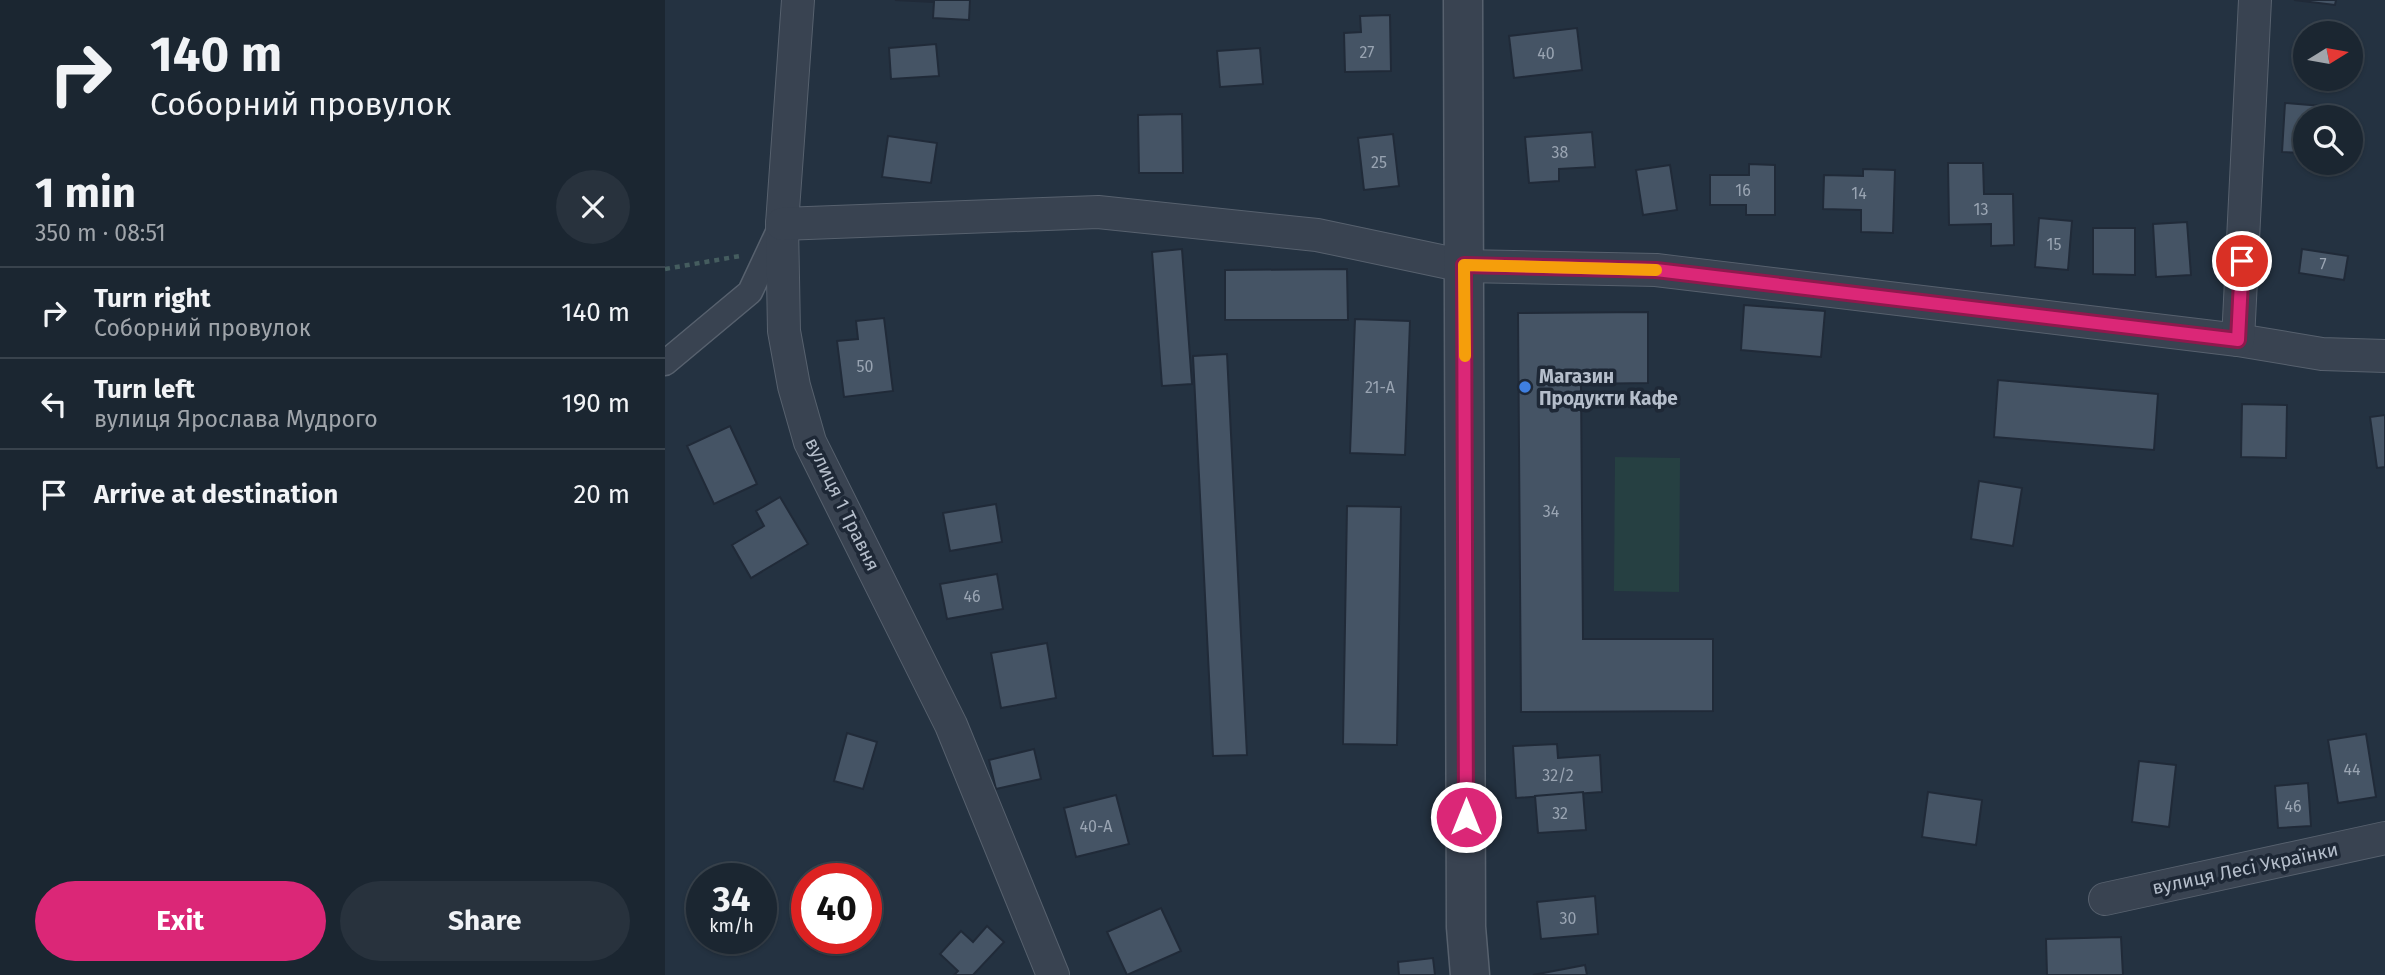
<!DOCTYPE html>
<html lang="en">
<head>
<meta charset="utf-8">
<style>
	:root { --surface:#1b2631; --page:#28323d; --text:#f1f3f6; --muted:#a0a5ab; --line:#39434d; --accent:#db2777 }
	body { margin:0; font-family:"Fira Sans",sans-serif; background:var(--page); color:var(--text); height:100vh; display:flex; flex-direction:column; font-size:26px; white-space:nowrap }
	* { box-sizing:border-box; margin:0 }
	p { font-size:23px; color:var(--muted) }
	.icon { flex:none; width:38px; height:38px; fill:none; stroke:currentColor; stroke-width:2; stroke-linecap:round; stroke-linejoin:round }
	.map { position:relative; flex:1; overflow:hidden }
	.details { display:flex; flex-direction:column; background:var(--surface); width:665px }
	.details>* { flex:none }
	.banner { background:#1b2631; color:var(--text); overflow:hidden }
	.needle { width:46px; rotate:79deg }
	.buttons { position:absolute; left:1628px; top:21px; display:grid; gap:14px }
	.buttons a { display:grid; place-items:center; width:70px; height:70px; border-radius:50%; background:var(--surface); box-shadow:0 2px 5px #0004,0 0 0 2px var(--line); font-size:35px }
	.speed { position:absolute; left:21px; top:863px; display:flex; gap:14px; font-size:35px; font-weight:700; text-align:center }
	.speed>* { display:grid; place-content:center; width:91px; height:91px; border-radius:50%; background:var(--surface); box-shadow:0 2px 5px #0004,0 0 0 2px var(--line); line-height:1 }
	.speed small { font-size:18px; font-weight:400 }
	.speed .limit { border:10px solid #d22; background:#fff; color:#111 }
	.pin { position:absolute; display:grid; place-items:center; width:60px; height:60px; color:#fff; margin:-30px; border:4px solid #fff; border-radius:50%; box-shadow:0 2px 7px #0007 }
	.me { position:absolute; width:77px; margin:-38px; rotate:0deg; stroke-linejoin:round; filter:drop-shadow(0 0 5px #0008) }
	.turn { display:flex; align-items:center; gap:24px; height:147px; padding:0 35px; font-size:32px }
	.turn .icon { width:91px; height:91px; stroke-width:2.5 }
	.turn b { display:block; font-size:49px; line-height:60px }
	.round { display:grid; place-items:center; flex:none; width:74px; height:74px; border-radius:37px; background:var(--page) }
	.overview { display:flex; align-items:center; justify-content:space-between; height:119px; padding:0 35px }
	h1 { font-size:42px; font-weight:700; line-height:52px }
	.action { display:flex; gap:14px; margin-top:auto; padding:14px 35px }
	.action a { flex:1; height:80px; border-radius:42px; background:var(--accent); color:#fff; font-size:28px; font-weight:700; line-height:80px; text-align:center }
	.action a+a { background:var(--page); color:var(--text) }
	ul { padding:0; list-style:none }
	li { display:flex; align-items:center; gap:21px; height:91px; padding:0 35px; border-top:2px solid var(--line) }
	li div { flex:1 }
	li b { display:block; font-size:26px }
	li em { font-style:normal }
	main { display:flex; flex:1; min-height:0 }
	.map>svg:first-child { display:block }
	.green { fill:#264042 }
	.building { fill:#455465; stroke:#202a38; stroke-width:2 }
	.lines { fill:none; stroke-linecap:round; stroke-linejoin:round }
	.pedestrian-casing { stroke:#57616e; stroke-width:27 }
	.minor-casing { stroke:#57616e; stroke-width:34 }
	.tertiary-casing { stroke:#57616e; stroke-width:41 }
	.path { stroke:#455d5f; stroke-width:4.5; stroke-dasharray:5 5; stroke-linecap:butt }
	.pedestrian { stroke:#394351; stroke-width:24 }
	.minor { stroke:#394351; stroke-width:32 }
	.tertiary { stroke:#394351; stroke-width:38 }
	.route-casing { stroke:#8e194d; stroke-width:18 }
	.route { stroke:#db2777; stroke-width:12 }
	.slow { stroke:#f59e0b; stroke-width:12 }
	.shop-dot { fill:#3f7fe0; stroke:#1e2836; stroke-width:2.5 }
	.labels { text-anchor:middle; stroke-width:7; stroke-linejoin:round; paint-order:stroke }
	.number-label { font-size:16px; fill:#99a4b2 }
	.poi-label { font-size:19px; font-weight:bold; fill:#b5becb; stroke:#1e2836; text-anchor:start }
	.street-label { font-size:19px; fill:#b5becb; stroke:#1e2836 }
</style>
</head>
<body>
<main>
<section class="details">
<div class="banner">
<div class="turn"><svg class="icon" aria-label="right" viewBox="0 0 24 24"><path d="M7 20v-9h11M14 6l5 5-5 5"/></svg><div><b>140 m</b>Соборний провулок</div></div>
</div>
<div class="overview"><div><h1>1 min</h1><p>350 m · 08:51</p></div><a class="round"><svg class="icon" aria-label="close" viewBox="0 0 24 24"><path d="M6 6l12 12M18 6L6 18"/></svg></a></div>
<ul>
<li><svg class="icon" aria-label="right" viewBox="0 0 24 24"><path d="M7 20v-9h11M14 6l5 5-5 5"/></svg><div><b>Turn right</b><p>Соборний провулок</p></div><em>140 m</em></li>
<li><svg class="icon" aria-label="left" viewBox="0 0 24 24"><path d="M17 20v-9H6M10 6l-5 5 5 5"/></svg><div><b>Turn left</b><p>вулиця Ярослава Мудрого</p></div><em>190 m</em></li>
<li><svg class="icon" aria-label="arrive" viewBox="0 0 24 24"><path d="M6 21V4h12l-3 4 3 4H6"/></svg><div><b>Arrive at destination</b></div><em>20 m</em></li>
</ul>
<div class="action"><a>Exit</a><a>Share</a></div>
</section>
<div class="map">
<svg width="1720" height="975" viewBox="0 0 1720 975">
	<rect width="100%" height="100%" fill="#243241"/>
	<!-- green -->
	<path class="green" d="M950,457L1015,458L1014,592L949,591Z"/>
	<!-- building -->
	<g class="building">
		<path d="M230,0H305L304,20L268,18L269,2Z"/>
		<path d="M1629,0H1671L1670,5Z"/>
		<path d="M725,15L726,71L680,72L679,33L696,32L695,16Z"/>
		<path d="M912,28L917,70L849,78L844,36Z"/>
		<path d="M271,44L274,76L226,79L224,48Z"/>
		<path d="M595,48L598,84L555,87L552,51Z"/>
		<path d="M1620,103L1657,106L1656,117H1640V153L1617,152Z"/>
		<path d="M517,114L518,173H474L473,115Z"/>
		<path d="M927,132L930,167L894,169V181L864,183L860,137Z"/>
		<path d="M728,134L734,186L699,190L693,138Z"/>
		<path d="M223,136L272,143L266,183L217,177Z"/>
		<path d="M1283,163H1318L1319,194H1348L1349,245L1326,246V224L1284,225Z"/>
		<path d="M1084,164L1110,165V215H1081V205H1045V175H1084Z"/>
		<path d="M1005,165L1012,210L978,215L971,170Z"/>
		<path d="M1198,169L1230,170L1228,233L1196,232V210L1158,209L1159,175L1198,176Z"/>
		<path d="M1374,218L1407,221L1403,270L1370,267Z"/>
		<path d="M1522,222L1526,275L1491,277L1488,224Z"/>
		<path d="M1428,228H1470V275L1428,274Z"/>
		<path d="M517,249L527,384L497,386L487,252Z"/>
		<path d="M1637,249L1683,256L1679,280L1634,273Z"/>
		<path d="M682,269L683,320H560V270Z"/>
		<path d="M1079,305L1160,311L1156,357L1076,350Z"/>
		<path d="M983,312V383L916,384L918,639H1048V711L856,712L853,313Z"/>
		<path d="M219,318L228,391L179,397L172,341L193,339L191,321Z"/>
		<path d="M690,319L745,321L740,455L685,453Z"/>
		<path d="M562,354L582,755L548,756L528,356Z"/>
		<path d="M1333,380L1493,394L1489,450L1329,437Z"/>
		<path d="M1577,404L1622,405L1621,458L1576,457Z"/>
		<path d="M1720,415V467L1712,468L1705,417Z"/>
		<path d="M65,426L92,484L49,504L22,446Z"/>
		<path d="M1314,481L1357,488L1348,546L1306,539Z"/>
		<path d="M115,497L143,544L86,578L67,545L99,526L91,511Z"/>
		<path d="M331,504L337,542L285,551L278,513Z"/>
		<path d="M682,506L736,507L732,745L678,744Z"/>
		<path d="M332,574L338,609L282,619L275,584Z"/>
		<path d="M382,643L391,698L336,708L326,653Z"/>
		<path d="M182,733L212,742L198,789L169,781Z"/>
		<path d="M1701,734L1711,797L1673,803L1663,740Z"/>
		<path d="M892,744L893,758L935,755L937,792L851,798L848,746Z"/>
		<path d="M369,749L376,779L331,789L324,760Z"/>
		<path d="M1474,761L1511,765L1504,827L1467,822Z"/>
		<path d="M1643,783L1646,826L1613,828L1610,786Z"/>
		<path d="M918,792L921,830L873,833L870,796Z"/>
		<path d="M1263,792L1317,800L1311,845L1257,837Z"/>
		<path d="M451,795L464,844L411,857L399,808Z"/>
		<path d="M930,896L933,934L876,939L872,902Z"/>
		<path d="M496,908L516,951L462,975L442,932Z"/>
		<path d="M322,926L339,942L308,975H289L293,971L275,954L296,931L308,942Z"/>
		<path d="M1456,937L1458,975H1382L1381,939Z"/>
		<path d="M768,958L770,975H734L733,962Z"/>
		<path d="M920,965L922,975H868Z"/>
	</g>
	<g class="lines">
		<!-- pedestrian casing -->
		<g class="pedestrian-casing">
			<path id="pedestrian" d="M0,363L85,292L115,228"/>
		</g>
		<!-- minor casing -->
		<g class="minor-casing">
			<g id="minor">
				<path d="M133,0L117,224L119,331L129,386L145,442L286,725L388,975"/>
				<path d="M117,224L433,212L652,235L799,266L991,270L1573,340L1657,354L1720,356"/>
				<path d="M1573,340L1590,0"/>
				<path d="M1440,899L1720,838"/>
			</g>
		</g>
		<!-- tertiary casing -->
		<g class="tertiary-casing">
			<path id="tertiary" d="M798,0L801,927L805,975"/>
		</g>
		<!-- path -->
		<path class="path" d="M0,269L75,256"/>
		<!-- pedestrian -->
		<use href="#pedestrian" class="pedestrian"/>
		<!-- minor -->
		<use href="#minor" class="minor"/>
		<!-- tertiary -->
		<use href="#tertiary" class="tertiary"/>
	</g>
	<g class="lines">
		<!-- route casing -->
		<g class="route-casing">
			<path id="route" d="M801,817L799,265L991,270L1573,340L1577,261"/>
		</g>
		<!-- route -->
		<use href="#route" class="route"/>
		<!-- slow -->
		<path class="slow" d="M800,356L799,265L991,270"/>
	</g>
	<!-- markers -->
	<circle class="shop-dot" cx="860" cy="387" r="7"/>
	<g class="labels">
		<!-- number labels -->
		<g class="number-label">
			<text x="702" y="58">27</text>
			<text x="881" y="59">40</text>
			<text x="895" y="158">38</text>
			<text x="714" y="168">25</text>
			<text x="1078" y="196">16</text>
			<text x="1194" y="199">14</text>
			<text x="1316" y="215">13</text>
			<text x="1389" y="250">15</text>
			<text x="1658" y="270">7</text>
			<text x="200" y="372">50</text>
			<text x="715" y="393">21-А</text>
			<text x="886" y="517">34</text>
			<text x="307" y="602">46</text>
			<text x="1687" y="775">44</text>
			<text x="893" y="781">32/2</text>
			<text x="1628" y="812">46</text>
			<text x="895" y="819">32</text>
			<text x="431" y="832">40-А</text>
			<text x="903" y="924">30</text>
		</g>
		<!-- poi labels -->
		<g class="poi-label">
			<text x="874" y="383">Магазин<tspan x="874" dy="22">Продукти Кафе</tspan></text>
		</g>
		<!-- street labels -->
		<g class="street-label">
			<text transform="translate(178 504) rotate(64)" y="7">вулиця 1 Травня</text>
			<text transform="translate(1580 868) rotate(-12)" y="7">вулиця Лесі Українки</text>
		</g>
	</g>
</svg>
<div class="buttons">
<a><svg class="needle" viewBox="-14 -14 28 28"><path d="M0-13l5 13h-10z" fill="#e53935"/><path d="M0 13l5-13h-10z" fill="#a0a5ab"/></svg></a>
<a><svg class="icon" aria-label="search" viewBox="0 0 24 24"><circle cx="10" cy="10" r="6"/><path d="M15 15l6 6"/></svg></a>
</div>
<div class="speed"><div>34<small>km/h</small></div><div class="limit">40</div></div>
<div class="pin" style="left:1577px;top:261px;background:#d93025"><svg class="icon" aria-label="arrive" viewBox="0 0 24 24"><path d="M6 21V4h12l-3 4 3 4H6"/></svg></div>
<svg class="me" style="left:801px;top:817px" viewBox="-20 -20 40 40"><circle r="17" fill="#db2777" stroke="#fff" stroke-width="3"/><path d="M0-11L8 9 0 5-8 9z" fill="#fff"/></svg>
</div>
</main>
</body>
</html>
